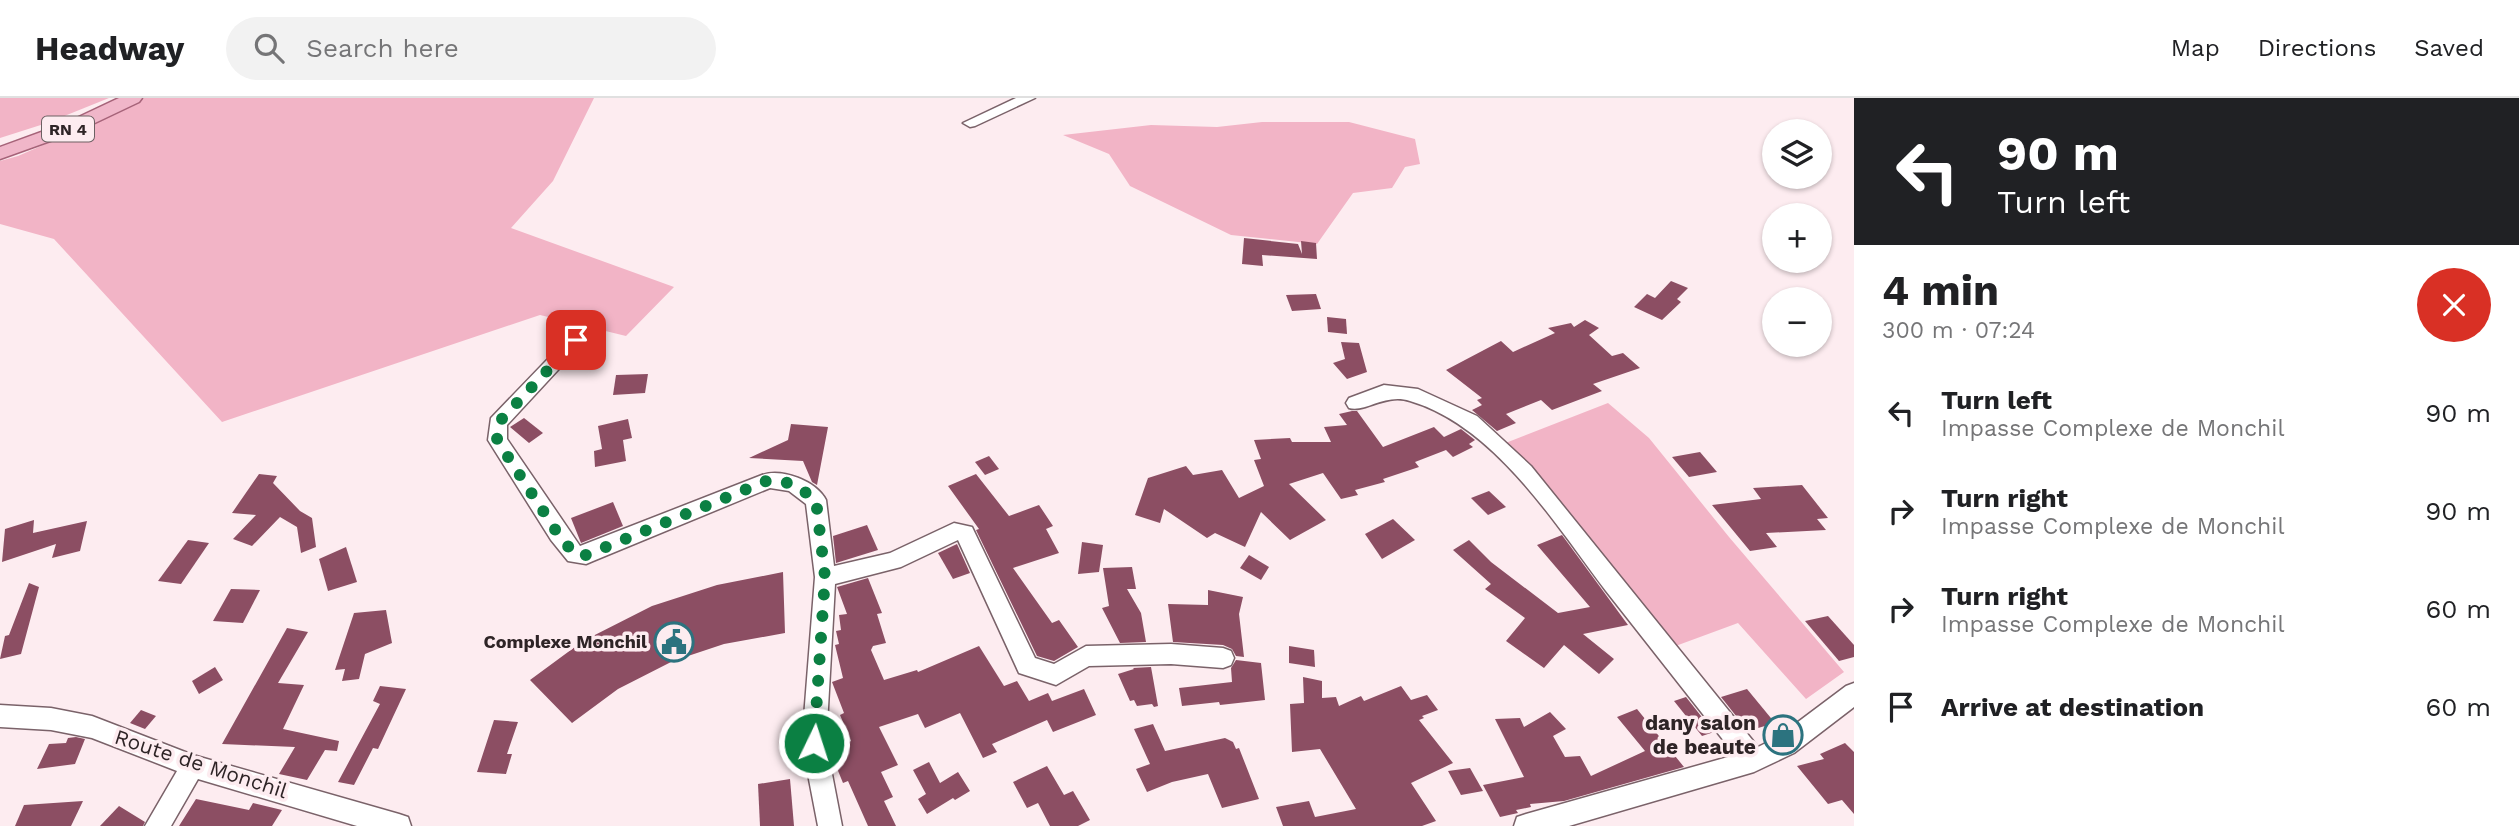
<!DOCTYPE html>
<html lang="en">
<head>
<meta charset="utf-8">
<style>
	:root { --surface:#fff; --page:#f2f2f2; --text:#202124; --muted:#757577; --line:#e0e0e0 }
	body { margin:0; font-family:"Work Sans",sans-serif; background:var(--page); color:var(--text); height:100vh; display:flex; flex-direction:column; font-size:26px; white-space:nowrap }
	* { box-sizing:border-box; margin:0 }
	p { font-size:23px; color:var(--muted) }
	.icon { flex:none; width:38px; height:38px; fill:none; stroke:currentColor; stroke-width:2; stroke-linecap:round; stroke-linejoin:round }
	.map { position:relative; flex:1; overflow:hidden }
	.drawer { display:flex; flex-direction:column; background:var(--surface); width:665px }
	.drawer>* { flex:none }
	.banner { background:#202124; color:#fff; overflow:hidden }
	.fabs { position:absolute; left:1762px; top:21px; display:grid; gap:14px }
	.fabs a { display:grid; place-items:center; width:70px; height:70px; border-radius:50%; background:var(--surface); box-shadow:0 2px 5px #0004; font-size:35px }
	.pin { position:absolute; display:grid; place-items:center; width:60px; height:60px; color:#fff; margin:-30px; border-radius:14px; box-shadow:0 4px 10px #0006 }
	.me { position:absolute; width:77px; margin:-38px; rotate:4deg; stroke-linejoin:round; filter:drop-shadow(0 0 5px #0008) }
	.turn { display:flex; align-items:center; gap:24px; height:147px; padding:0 28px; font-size:32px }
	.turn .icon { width:91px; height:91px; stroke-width:2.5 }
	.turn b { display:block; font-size:49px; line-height:60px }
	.round { display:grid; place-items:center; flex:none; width:74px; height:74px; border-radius:37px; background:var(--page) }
	.headline { display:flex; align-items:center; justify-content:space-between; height:119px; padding:0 28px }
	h1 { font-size:42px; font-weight:700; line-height:52px }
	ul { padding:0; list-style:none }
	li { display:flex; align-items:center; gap:21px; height:98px; padding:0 28px }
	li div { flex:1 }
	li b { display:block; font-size:26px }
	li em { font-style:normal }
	header { display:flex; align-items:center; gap:42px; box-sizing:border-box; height:98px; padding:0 35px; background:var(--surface); border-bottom:2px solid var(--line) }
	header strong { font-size:33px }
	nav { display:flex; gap:38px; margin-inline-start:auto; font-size:24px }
	.search { width:490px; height:63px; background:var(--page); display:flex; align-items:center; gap:18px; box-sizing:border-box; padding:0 24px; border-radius:38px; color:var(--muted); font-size:26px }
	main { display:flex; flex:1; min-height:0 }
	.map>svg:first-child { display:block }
	.green { fill:#f2b4c6 }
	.building { fill:#8c4e63 }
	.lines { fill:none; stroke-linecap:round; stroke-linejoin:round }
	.minor-casing { stroke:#7a6269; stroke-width:3 }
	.major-casing { stroke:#a66379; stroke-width:3 }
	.minor { fill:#fff; fill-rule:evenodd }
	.major { fill:#f0b6c9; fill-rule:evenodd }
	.route { stroke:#0b8043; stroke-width:12; stroke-dasharray:0 21.6 }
	.labels { text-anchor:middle; stroke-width:7; stroke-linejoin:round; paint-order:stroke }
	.shield { fill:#fdecf0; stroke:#6c6063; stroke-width:2 }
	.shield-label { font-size:16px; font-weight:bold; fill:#2e2426 }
	.poi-label { font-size:18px; font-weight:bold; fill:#2e2426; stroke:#fdecf0; text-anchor:end }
	.near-poi-label { font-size:21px; font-weight:bold; fill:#2e2426; stroke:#fdecf0; text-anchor:end }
	.near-street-label { font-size:21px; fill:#2e2426; stroke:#fdecf0 }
</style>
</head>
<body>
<header>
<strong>Headway</strong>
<div class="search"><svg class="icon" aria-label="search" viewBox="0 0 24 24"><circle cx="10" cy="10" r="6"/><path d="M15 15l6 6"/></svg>Search here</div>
<nav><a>Map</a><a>Directions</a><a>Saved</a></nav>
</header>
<main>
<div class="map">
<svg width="1854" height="728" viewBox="0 0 1854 728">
	<rect width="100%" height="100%" fill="#fdecf0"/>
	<!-- green -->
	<g class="green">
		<path d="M0,0H109L47,25L0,40Z"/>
		<path d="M144,0H594L553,83L511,130L674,189L626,238L540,217L222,324L54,141L0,126V63L18,58L133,8Z"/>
		<path d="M1262,24H1349L1415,41L1420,66L1405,69L1392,90L1353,95L1317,146L1231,137L1130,88L1109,56L1063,37L1151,27L1217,29Z"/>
		<path d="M1608,305L1649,340L1729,439L1844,574L1806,601L1738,525L1662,553L1503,346Z"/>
	</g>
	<!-- building -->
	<g class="building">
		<path d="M1244,140L1298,146L1302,156L1301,143L1316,145L1317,161L1262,157L1263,168L1242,166Z"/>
		<path d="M1671,183L1688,190L1677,201L1681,204L1662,222L1634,209L1647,196L1655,200Z"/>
		<path d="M1316,196L1321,211L1292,213L1286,197Z"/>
		<path d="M1327,219L1346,221L1347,236L1328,234Z"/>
		<path d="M1585,222L1599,230L1589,237L1612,258L1623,255L1640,270L1593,286L1602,293L1552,312L1541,302L1506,316L1516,325L1497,333L1472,312L1482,307L1477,302L1482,300L1446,272L1501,243L1513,254L1555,235L1548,230L1571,225L1574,229Z"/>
		<path d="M1341,244L1359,245L1367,274L1347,281L1333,265L1345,261Z"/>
		<path d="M648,276L645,295L613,297L616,277Z"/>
		<path d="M1352,313H1357L1383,349L1434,329L1444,339L1461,331L1475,342L1469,346L1473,349L1453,359L1446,352L1415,364L1419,369L1383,381L1385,384L1355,392L1358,397L1341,401L1323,375L1289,386L1326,422L1290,442L1261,414L1245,449L1215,435L1207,440L1164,411L1160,425L1135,417L1148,380L1186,368L1193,377L1222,372L1239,400L1264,388L1254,362L1261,361L1254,342L1290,340L1292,344H1331L1324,329L1347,327L1339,316Z"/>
		<path d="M524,320L543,335L529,345L510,329Z"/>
		<path d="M628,321L632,340L623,342L626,363L595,369L594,353L602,351L598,328Z"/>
		<path d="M791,326L828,329L817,387L812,384L803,363L749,360L788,342Z"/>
		<path d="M1700,354L1717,374L1689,379L1672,359Z"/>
		<path d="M989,358L999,371L985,377L975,364Z"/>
		<path d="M259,376L277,378L273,385L300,413L312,420L316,449L301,455L297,429L280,419L252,448L233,441L256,417L232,415Z"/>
		<path d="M976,376L1009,418L1039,407L1053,428L1046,431L1059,455L1013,470L1052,525L1059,522L1078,549L1054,563L1037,558L976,432L979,431L948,388Z"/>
		<path d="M1802,387L1828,420L1817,421L1826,432L1766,435L1777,449L1750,453L1712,407L1761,401L1753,390Z"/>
		<path d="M1489,393L1506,409L1488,417L1471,400Z"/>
		<path d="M613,404L623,428L581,445L571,420Z"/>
		<path d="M1393,421L1415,442L1382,461L1365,436Z"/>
		<path d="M34,422L33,435L87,423L80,453L52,460L56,446L2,464L5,431Z"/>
		<path d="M867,427L878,452L836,465L833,438Z"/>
		<path d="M1562,437L1628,527L1583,536L1614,561L1599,576L1564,547L1544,570L1506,543L1525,520L1485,491L1491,486L1453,452L1469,442L1491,464L1558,515L1590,509L1537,447Z"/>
		<path d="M188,442L209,445L181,486L158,483Z"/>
		<path d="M1082,444L1103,447L1099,474L1078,476Z"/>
		<path d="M957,446L970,475L953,481L938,455Z"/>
		<path d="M346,449L357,484L328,493L319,461Z"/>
		<path d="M1249,457L1269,469L1261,482L1240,470Z"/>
		<path d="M1132,469L1136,491H1127L1141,515L1146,544L1120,545L1102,510L1109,508L1103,470Z"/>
		<path d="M783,474L785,535L724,546L673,563L618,591L572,625L530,582L583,543L652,508L717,487Z"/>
		<path d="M868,480L882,515L877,516L886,545L873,548L871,552L884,582L917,572L918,574L979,548L1004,588L1017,583L1029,603L1048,595L1052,603L1084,591L1096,617L1053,634L1047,622L992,646L997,654L983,660L960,615L925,630L918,616L879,629L898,667L881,674L893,699L884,703L896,728H868L848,683L843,685L830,653L851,643L840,617L844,615L832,584L843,580L835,547L839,546L836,533L841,532L839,517L847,516L837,489Z"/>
		<path d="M29,485L39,489L21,556L0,561L5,538L9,537Z"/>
		<path d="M231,491L260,492L243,525L213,523Z"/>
		<path d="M1208,492L1243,499L1239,516L1244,559L1236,558L1232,551L1223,547L1173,544L1168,506L1208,507Z"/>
		<path d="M386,512L392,545L365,556L359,581L342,583L345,571L335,572L354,515Z"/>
		<path d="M1828,518L1854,547V559L1839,563L1805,523Z"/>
		<path d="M287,530L308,534L278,585L304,587L283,631L339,643L337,653L325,652L307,682L279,676L295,649L222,646Z"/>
		<path d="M1289,548L1314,552L1315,569L1289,565Z"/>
		<path d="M1236,562L1261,565L1265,602L1220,607L1219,604L1182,608L1179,590L1232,584L1231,570Z"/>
		<path d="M215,569L223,582L199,596L192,583Z"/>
		<path d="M1151,569L1158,608L1154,609L1152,606L1137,608L1134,602L1130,603L1118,576L1134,571L1133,570Z"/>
		<path d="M1303,579L1322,583V600L1336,599L1339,608L1361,598L1364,603L1401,588L1411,602L1427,597L1438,612L1422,618L1424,620L1419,622L1453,665L1411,685L1436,723L1422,728H1283L1276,709L1309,703L1315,719L1356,711L1320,651L1292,654L1290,606L1304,605Z"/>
		<path d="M380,588L406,591L378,651L373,650L354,687L338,684L380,606L373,603Z"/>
		<path d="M1747,591L1775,625L1748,633L1721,599Z"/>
		<path d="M1686,599L1701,618L1714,634L1702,638L1674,603Z"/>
		<path d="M1637,611L1684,669L1564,703L1530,706L1531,709L1516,712L1518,715L1500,719L1483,687L1524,679L1495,621L1520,620L1524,629L1550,614L1566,631L1553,638L1565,659L1580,658L1591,678L1645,653L1617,619Z"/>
		<path d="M141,612L156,618L145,631L130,625Z"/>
		<path d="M494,622L518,624L507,656H512L506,676L477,674Z"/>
		<path d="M1153,626L1165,653L1225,640L1233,644L1236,651L1239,650L1259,701L1222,710L1208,676L1172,684L1147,694L1136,671L1150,666L1134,631Z"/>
		<path d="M76,639L85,641L75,666L37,671L49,646L66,645L68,640Z"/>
		<path d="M1845,645L1854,654V716L1842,702L1828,706L1797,668L1824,661L1820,656Z"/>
		<path d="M929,664L940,685L958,674L970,693L955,702L953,700L927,716L918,701L926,696L913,672Z"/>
		<path d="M1047,668L1064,697L1073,693L1090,722L1078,728H1050L1038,705L1027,710L1013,684Z"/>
		<path d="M1470,670L1483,693L1461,697L1448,673Z"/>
		<path d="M790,681L794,728H760L758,686Z"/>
		<path d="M196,701L249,712L253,705L282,712L272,728H179Z"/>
		<path d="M83,703L71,728H15L24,707Z"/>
		<path d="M119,708L145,724L143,728H100Z"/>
	</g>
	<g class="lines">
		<!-- minor casing -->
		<g class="minor-casing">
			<g id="minor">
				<path d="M1016,0H1035L975,28L970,29L963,25Z"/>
				<path d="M576,236L582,238L585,242L582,246L507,327V341L580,448L762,377C782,370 816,383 826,402L834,468L890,455L954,425L972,429L1035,560L1054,566L1086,548L1171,546L1223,550L1231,553L1234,560L1231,567L1223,570L1171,566L1089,568L1056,587L1019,575L958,442L901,469L835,486L826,645L842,728H818L802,645L815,479L806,406L789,393L770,390L593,463L586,466L568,463L551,442L488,342L491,320L570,238Z"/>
				<path d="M1384,287L1418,291L1477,318L1531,368L1758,649L1778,639L1846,588L1854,585V609L1794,655L1754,674L1569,728H1514L1517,719L1526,716L1735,657C1692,602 1649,548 1606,493C1555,426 1495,328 1410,303C1385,295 1365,315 1349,310L1346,305L1349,300Z"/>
				<path d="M0,607L51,610L92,618L193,657L399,716L408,719L411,728H357L198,681L171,728H145L177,673L92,640L51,632L0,629Z"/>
			</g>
		</g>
		<!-- major casing -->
		<g class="major-casing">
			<path id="major" d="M119,0H142L139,4L78,33L0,61V49L66,25Z"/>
		</g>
		<!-- minor -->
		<use href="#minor" class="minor"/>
		<!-- major -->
		<use href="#major" class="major"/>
	</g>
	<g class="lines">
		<!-- route -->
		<path class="route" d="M576,242L498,325L497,342L558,436L575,457H586L769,382L794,386L816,402L825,479L814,645"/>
	</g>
	<!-- icons -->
	<defs>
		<g id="civic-ring" transform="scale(2.0125)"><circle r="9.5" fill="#fdecf0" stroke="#2c737f" stroke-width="1.5"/><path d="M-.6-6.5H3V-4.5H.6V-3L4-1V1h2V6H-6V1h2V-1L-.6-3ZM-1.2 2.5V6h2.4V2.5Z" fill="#2c737f"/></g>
		<g id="shop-ring" transform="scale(2.0125)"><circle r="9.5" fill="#fdecf0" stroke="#2c737f" stroke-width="1.5"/><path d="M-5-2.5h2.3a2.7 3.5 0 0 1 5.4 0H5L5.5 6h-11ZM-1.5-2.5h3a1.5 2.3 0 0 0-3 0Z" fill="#2c737f"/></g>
	</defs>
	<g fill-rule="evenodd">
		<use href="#civic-ring" x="674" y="544"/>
		<use href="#shop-ring" x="1783" y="637"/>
	</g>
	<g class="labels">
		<!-- shield labels -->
		<rect class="shield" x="42" y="18.5" width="52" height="25" rx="5"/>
		<g class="shield-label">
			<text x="68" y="37">RN 4</text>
		</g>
		<!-- poi labels -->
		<g class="poi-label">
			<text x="647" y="550">Complexe Monchil</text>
		</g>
		<!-- near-poi labels -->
		<g class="near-poi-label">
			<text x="1756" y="632">dany salon<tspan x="1756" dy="24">de beaute</tspan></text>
		</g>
		<!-- near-street labels -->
		<g class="near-street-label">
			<text transform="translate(201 666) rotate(18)" y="7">Route de Monchil</text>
		</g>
	</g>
</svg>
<div class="fabs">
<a><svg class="icon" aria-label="layers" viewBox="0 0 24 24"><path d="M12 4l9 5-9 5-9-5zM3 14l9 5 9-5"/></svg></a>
<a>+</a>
<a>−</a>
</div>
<div class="pin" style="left:576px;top:242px;background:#d93025"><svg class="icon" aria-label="arrive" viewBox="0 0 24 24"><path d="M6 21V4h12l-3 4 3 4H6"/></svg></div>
<svg class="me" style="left:814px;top:645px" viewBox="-20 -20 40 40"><circle r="17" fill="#0b8043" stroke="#fff" stroke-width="3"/><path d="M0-11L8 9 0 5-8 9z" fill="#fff"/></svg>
</div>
<section class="drawer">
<div class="banner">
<div class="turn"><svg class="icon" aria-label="left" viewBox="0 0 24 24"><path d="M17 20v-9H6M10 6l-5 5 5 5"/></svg><div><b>90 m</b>Turn left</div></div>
</div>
<div class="headline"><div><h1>4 min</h1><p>300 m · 07:24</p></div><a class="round" style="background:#d93025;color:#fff"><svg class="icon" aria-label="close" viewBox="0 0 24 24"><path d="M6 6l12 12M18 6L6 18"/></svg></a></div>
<ul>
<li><svg class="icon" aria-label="left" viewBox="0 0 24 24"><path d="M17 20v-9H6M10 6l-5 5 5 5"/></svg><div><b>Turn left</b><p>Impasse Complexe de Monchil</p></div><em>90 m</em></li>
<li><svg class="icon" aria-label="right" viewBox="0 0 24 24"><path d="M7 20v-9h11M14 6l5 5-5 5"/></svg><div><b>Turn right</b><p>Impasse Complexe de Monchil</p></div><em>90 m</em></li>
<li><svg class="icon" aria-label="right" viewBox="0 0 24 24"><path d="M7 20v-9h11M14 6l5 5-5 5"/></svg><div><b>Turn right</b><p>Impasse Complexe de Monchil</p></div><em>60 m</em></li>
<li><svg class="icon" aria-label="arrive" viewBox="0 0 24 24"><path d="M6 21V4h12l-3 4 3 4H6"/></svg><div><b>Arrive at destination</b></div><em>60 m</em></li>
</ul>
</section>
</main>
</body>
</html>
